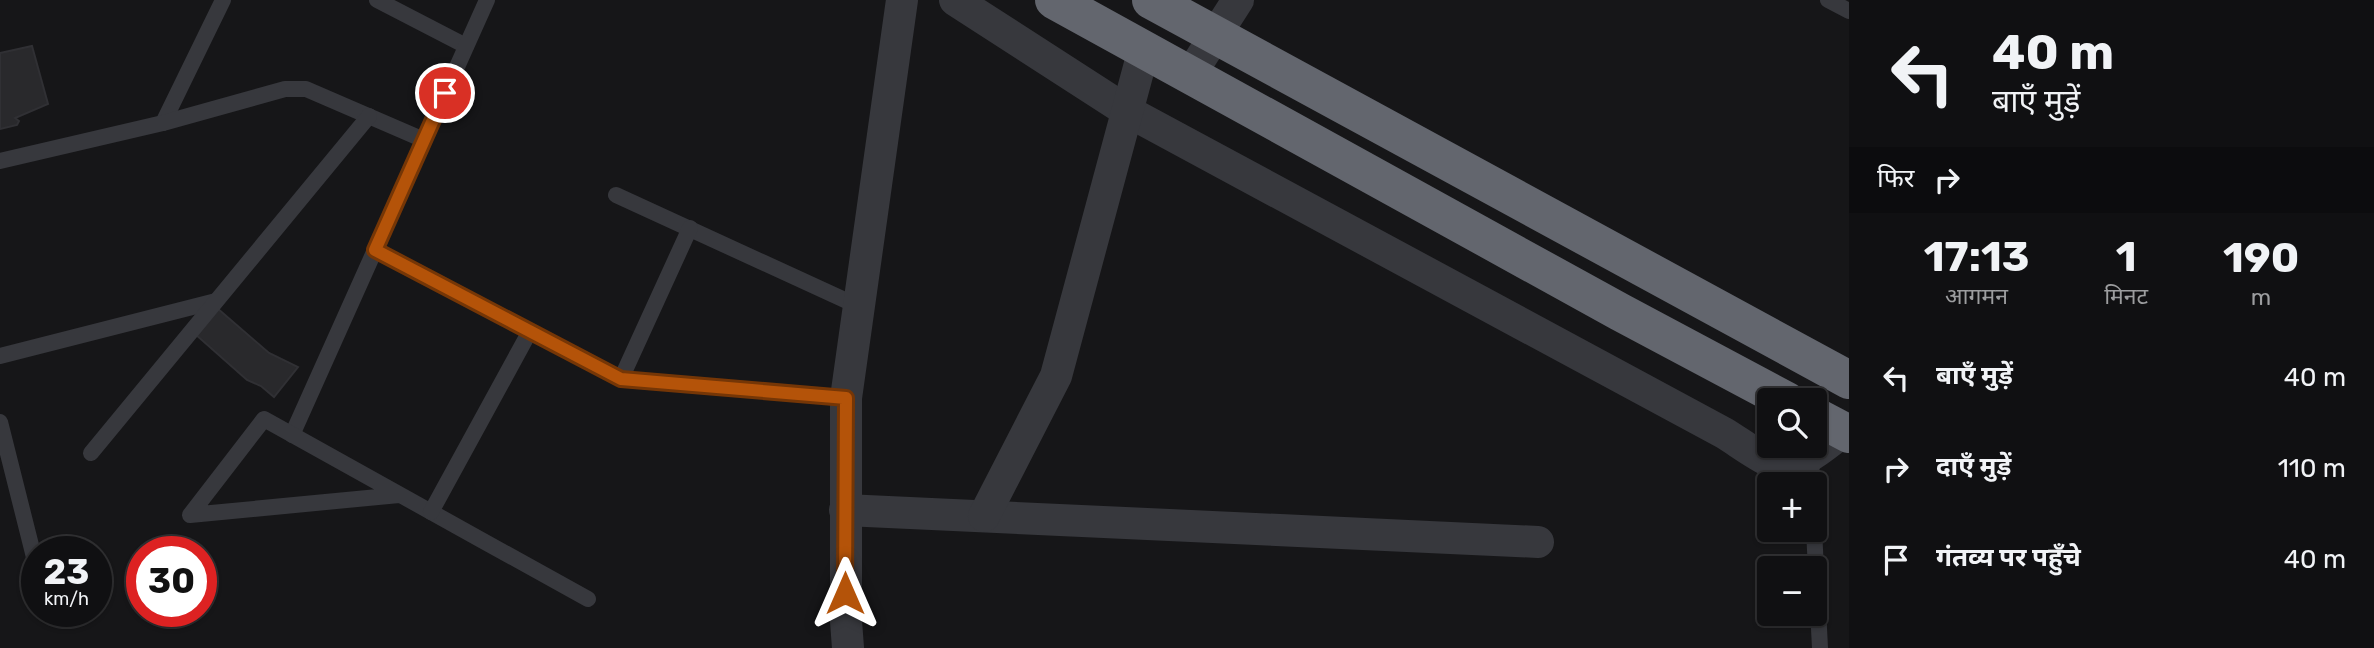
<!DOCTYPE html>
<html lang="hi">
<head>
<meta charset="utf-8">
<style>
	:root { --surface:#101012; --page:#1e1e20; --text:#f1f3f6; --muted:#9c9d9f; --line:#303032 }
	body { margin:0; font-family:Rubik,"Noto Sans Devanagari",sans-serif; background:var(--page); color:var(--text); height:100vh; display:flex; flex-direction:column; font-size:26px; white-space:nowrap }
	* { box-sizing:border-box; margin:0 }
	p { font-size:23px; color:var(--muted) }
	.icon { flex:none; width:38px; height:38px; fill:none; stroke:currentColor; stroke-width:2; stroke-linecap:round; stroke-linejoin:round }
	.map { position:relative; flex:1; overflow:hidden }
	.sheet { display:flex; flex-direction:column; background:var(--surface); width:525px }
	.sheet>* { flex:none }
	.top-card { background:#101012; color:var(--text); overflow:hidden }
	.buttons { position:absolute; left:1757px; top:388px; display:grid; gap:14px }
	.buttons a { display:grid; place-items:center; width:70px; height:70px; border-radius:7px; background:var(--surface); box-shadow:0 2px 5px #0004,0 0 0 2px var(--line); font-size:35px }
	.speed { position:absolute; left:21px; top:536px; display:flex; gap:14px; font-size:35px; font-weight:700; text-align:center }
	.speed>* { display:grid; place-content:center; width:91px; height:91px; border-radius:50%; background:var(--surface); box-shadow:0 2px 5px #0004,0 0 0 2px var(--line); line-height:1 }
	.speed small { font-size:18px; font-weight:400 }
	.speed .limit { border:10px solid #d22; background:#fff; color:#111 }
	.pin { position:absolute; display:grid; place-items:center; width:60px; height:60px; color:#fff; margin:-30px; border:4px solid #fff; border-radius:50%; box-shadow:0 2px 7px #0007 }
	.me { position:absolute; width:77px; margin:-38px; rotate:0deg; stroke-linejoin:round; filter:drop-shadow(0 0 5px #0008) }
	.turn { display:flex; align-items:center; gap:24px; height:147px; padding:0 28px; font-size:32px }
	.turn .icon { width:91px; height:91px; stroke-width:2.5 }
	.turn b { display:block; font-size:49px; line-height:60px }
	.then { display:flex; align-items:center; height:66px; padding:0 28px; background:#0003; gap:14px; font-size:26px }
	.eta { display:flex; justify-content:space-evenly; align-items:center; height:119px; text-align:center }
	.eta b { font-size:42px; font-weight:700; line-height:49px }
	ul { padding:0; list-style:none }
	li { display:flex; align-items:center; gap:21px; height:91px; padding:0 28px }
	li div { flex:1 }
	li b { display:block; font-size:26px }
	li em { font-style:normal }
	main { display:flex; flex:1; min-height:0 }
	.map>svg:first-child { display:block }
	.building { fill:#29292c; stroke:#303034; stroke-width:2 }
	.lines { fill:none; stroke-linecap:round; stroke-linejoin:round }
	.lane { stroke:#37383d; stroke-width:16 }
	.street { stroke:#37383d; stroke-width:32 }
	.highway { stroke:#63666e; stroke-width:38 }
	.route-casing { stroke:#753606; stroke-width:18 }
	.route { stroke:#b45309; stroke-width:12 }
</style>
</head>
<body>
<main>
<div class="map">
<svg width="1849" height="648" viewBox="0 0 1849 648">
	<rect width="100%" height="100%" fill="#161618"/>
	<!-- building -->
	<g class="building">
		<path d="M32,46L48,104L15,118L19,121L17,125L0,129V53Z"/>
		<path d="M217,308L269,353L298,367L274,397L261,386L247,380L195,334Z"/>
	</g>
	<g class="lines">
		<!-- lane -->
		<g class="lane">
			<path d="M377,0L466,46"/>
			<path d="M1828,0L1849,11"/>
			<path d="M163,123L223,0"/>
			<path d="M0,161L163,123L285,89H306L424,140"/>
			<path d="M616,195L860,307"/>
			<path d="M375,250L621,379L846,398"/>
			<path d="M0,356L216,301"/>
			<path d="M621,379L690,228"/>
			<path d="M0,422L37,569"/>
			<path d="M292,435L487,0"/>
			<path d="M91,453L369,116"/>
			<path d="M1811,455L1812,485"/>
			<path d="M399,495L190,515L264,419C372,480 480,539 588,599"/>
			<path d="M431,512L530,331"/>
			<path d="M1814,530L1820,648"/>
		</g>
		<!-- street -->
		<g class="street">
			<path d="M955,0L1127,111L1724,433C1736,440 1764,461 1776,464C1800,470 1826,444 1844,431"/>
			<path d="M1190,75L1238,0"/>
			<path d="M845,510L1538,542"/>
			<path d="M984,516L1056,376L1144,49"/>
			<path d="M848,648L846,621V398L902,0"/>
		</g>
		<!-- highway -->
		<g class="highway">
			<path d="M1054,0L1620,312L1787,401"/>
			<path d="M1151,0L1849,380"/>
			<path d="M1815,416L1849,434"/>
		</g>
	</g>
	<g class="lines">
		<!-- route casing -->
		<g class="route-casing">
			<path id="route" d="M445,93L375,250L621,379L846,398L845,593"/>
		</g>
		<!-- route -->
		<use href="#route" class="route"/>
	</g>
</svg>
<div class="buttons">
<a><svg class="icon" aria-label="search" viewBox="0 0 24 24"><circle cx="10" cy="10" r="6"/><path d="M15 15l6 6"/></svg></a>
<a>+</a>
<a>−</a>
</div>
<div class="speed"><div>23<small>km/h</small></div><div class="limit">30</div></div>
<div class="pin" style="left:445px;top:93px;background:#d93025"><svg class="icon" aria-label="arrive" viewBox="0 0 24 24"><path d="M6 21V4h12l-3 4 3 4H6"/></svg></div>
<svg class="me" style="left:845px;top:593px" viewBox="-20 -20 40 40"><path d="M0-17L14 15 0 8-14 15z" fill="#b45309" stroke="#fff" stroke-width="4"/></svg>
</div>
<section class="sheet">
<div class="top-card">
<div class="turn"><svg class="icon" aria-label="left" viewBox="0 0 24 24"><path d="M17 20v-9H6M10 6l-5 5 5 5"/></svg><div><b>40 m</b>बाएँ मुड़ें</div></div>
<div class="then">फिर<svg class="icon" aria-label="right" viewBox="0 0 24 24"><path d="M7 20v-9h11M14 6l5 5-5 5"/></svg></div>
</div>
<div class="eta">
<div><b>17:13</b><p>आगमन</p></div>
<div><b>1</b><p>मिनट</p></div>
<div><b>190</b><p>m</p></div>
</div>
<ul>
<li><svg class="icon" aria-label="left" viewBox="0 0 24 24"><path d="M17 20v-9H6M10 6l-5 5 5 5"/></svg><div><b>बाएँ मुड़ें</b></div><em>40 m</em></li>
<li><svg class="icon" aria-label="right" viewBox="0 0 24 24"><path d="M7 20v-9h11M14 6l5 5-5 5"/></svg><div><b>दाएँ मुड़ें</b></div><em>110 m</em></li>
<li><svg class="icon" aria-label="arrive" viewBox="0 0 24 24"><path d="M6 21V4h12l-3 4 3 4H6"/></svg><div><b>गंतव्य पर पहुँचे</b></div><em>40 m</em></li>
</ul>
</section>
</main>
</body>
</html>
